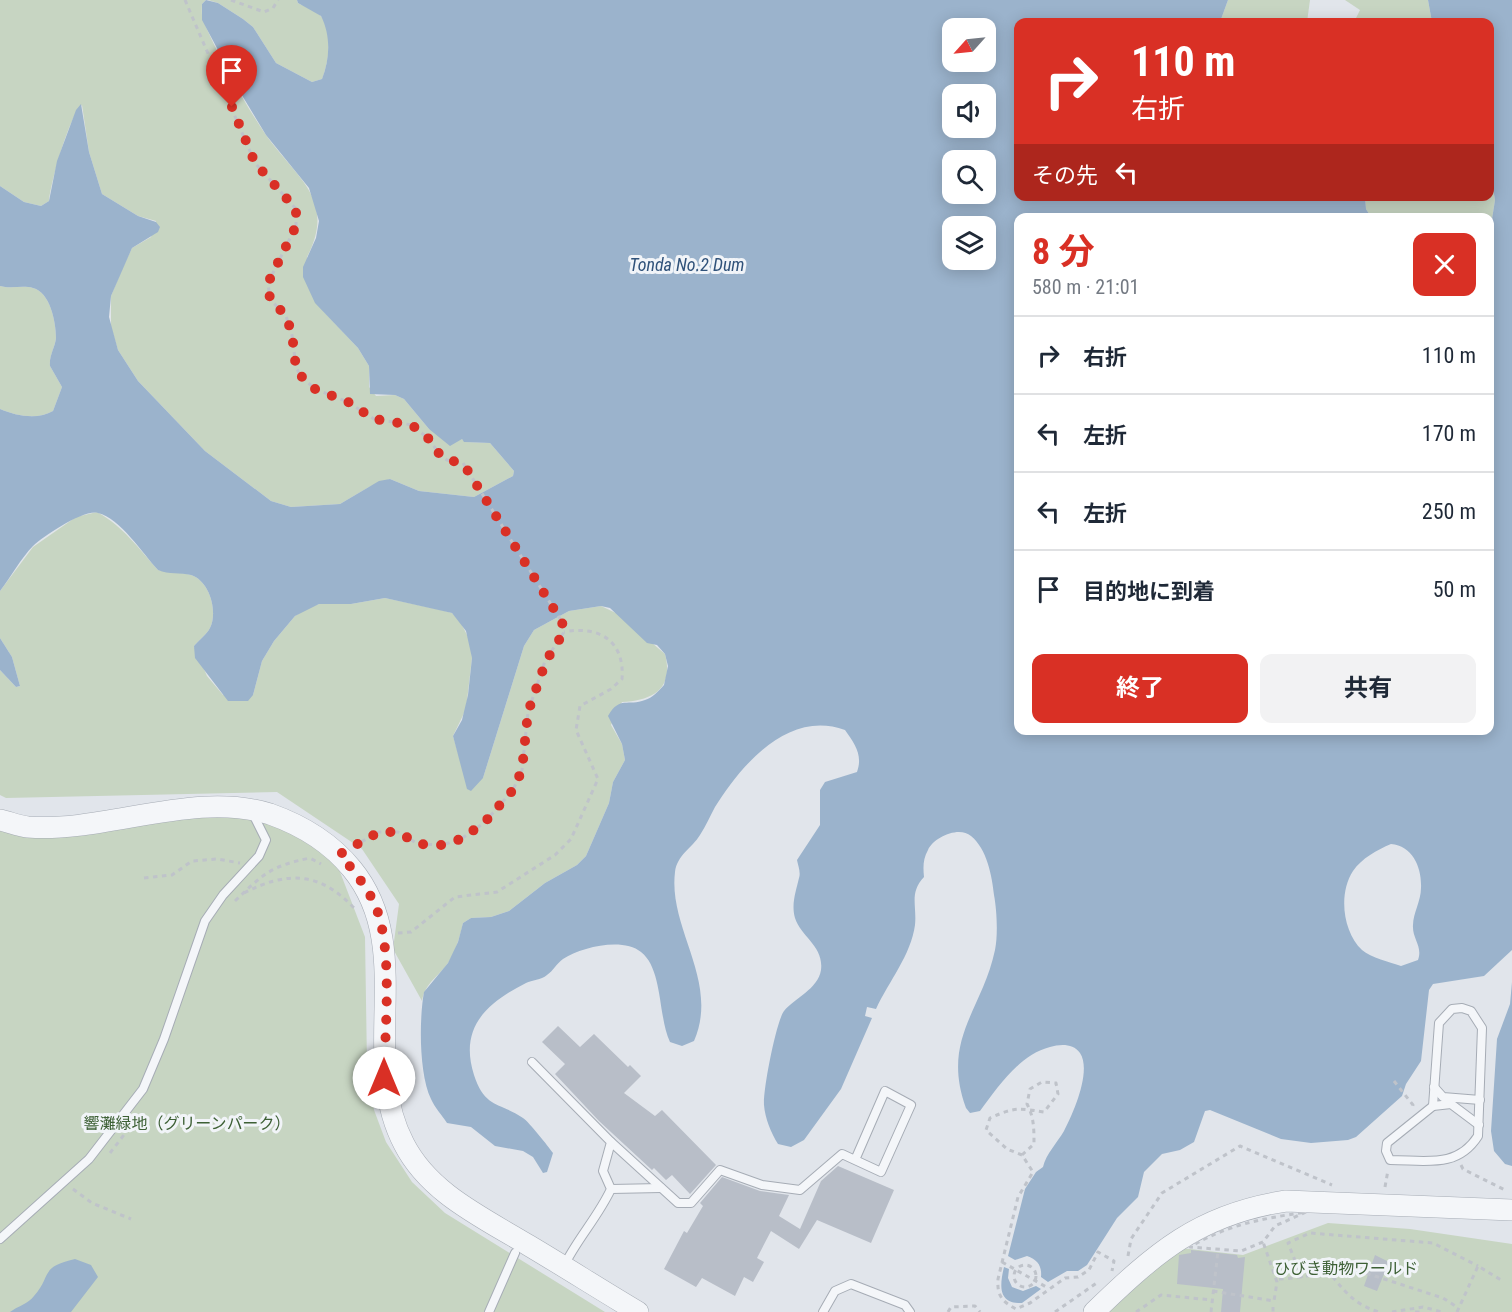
<!DOCTYPE html>
<html lang="ja">
<head>
<meta charset="utf-8">
<style>
	:root { --surface:#fff; --page:#f2f2f3; --text:#1f2937; --muted:#747a83; --line:#e0e1e3; --accent:#d93025 }
	body { margin:0; font-family:"Roboto Condensed","Noto Sans JP",sans-serif; background:var(--page); color:var(--text); height:100vh; display:flex; flex-direction:column; font-size:22px; white-space:nowrap }
	* { box-sizing:border-box; margin:0 }
	p { font-size:20px; color:var(--muted) }
	.icon { flex:none; width:33px; height:33px; fill:none; stroke:currentColor; stroke-width:2; stroke-linecap:round; stroke-linejoin:round }
	.map { position:relative; flex:1; overflow:hidden }
	.panel { position:absolute; left:1014px; top:213px; width:480px; height:522px; display:flex; flex-direction:column; background:var(--surface); border-radius:12px; box-shadow:0 3px 15px #0003 }
	.panel>* { flex:none }
	.guide { position:absolute; left:1014px; top:18px; width:480px; height:183px; border-radius:12px; box-shadow:0 3px 15px #0003; background:#d93025; color:#fff; overflow:hidden }
	.needle { width:39px; rotate:243deg }
	.tools { position:absolute; left:942px; top:18px; display:grid; gap:12px }
	.tools a { display:grid; place-items:center; width:54px; height:54px; border-radius:12px; background:var(--surface); box-shadow:0 3px 15px #0003; font-size:30px }
	.pin { position:absolute; display:grid; place-items:center; width:51px; height:51px; color:#fff; margin:-62px -26px; border-radius:50% 50% 50% 0; rotate:-45deg; box-shadow:0 0 6px #0007 }
	.pin .icon { rotate:45deg }
	.me { position:absolute; width:66px; margin:-33px; rotate:0deg; stroke-linejoin:round; filter:drop-shadow(0 0 4px #0008) }
	.turn { display:flex; align-items:center; gap:21px; height:126px; padding:0 18px; font-size:27px }
	.turn .icon { width:78px; height:78px; stroke-width:2.5 }
	.turn b { display:block; font-size:42px; line-height:51px }
	.then { display:flex; align-items:center; height:57px; padding:0 18px; background:#0003; gap:12px; font-size:22px }
	.round { display:grid; place-items:center; flex:none; width:63px; height:63px; border-radius:12px; background:var(--page) }
	.overview { display:flex; align-items:center; justify-content:space-between; height:102px; padding:0 18px }
	h1 { font-size:36px; font-weight:700; line-height:45px; color:var(--accent) }
	.primary-button { display:flex; gap:12px; margin-top:auto; padding:12px 18px }
	.primary-button a { flex:1; height:69px; border-radius:12px; background:var(--accent); color:#fff; font-size:24px; font-weight:700; line-height:69px; text-align:center }
	.primary-button a+a { background:var(--page); color:var(--text) }
	ul { padding:0; list-style:none }
	li { display:flex; align-items:center; gap:18px; height:78px; padding:0 18px; border-top:2px solid var(--line) }
	li div { flex:1 }
	li b { display:block; font-size:22px }
	li em { font-style:normal }
	.map>svg:first-child { display:block }
	.green { fill:#c7d5c2 }
	.water { fill:#9bb3cc; fill-rule:evenodd }
	.building { fill:#b8bec8 }
	.lines { fill:none; stroke-linecap:round; stroke-linejoin:round }
	.service-casing { stroke:#a6acb5; stroke-width:10 }
	.tertiary-casing { stroke:#a6acb5; stroke-width:22 }
	.path { stroke:#bfc3ca; stroke-width:3; stroke-dasharray:4.5 4.5; stroke-linecap:butt }
	.service { stroke:#f4f6f9; stroke-width:8 }
	.tertiary { stroke:#f4f6f9; stroke-width:21 }
	.route { stroke:#d93025; stroke-width:10; stroke-dasharray:0 18 }
	.labels { text-anchor:middle; stroke-width:6; stroke-linejoin:round; paint-order:stroke }
	.park-label { font-size:16px; fill:#3d6035; stroke:#f1f4f8 }
	.water-label { font-size:18px; font-style:italic; fill:#30527a; stroke:#f1f4f8 }
</style>
</head>
<body>
<div class="map">
<svg width="1512" height="1312" viewBox="0 0 1512 1312">
	<rect width="100%" height="100%" fill="#e1e5eb"/>
	<!-- green -->
	<g class="green">
		<path d="M0,0H206L202,4C202,10 201,17 204,22C217,54 246,106 266,135C296,178 337,199 307,257L324,312L358,348L369,366V387L376,396L395,395L404,399L429,429L462,439L465,442L490,443L514,471L513,476L474,497L419,491L390,479L369,487L340,504L291,507L271,501L205,451L138,381L118,350L111,327V296L122,269L132,248L151,237L156,221L138,216L102,194L89,152L82,105C69,116 51,182 49,201L41,206L24,202L0,186Z"/>
		<path d="M208,0H297L298,3C305,7 313,8 319,14C334,30 329,61 322,79L312,82L276,63L253,27L243,19L218,3Z"/>
		<path d="M1228,0H1310L1307,22H1220Z"/>
		<path d="M1345,0H1428L1432,22H1354L1360,10Z"/>
		<path d="M1490,170L1495,200L1490,232V218L1371,217L1366,209L1365,197L1490,196Z"/>
		<path d="M0,286C11,289 23,285 33,288C50,292 56,322 56,338C55,348 49,355 50,366L62,387L53,411C38,420 16,416 0,409Z"/>
		<path d="M97,512C123,526 139,549 158,570C169,572 181,572 191,575C210,581 218,612 210,628C207,634 199,640 194,646L207,676L223,695H253L262,661L274,641L295,616L307,608L319,604H351L385,598L441,610L452,613L460,621L471,643L472,658L466,709L453,736L458,753L483,778L524,646L534,630L569,611L601,606L618,614L665,654C674,689 653,700 622,702L611,725L622,744L625,760L613,782L609,803L586,856L577,865L545,883L509,911L491,917L471,918L463,923C460,936 456,951 448,963C438,977 425,983 422,1001L393,949L399,904L362,849L277,792L6,798L0,795V670L16,687L20,686L12,657L0,638V591L33,547L76,517Z"/>
		<path d="M219,815L248,818L284,829L314,846L337,864L365,937L367,1065L374,1110L386,1142L412,1182L445,1213L605,1312H0V828Z"/>
		<path d="M1328,1223L1410,1229L1512,1244V1312H1102L1181,1248L1243,1255Z"/>
	</g>
	<!-- water -->
	<g class="water">
		<path d="M206,0L218,3L243,19L253,27L276,63L312,82L322,79C330,58 331,36 321,16L298,3L297,0H1228L1220,22H1018V196L1365,197L1366,209L1371,217L1018,218V730H1490V232L1495,200L1490,170V22H1432L1428,0H1512V950L1484,976L1433,984L1429,990L1421,1061L1406,1084L1402,1096L1356,1137L1348,1140L1311,1143L1281,1139L1210,1110L1205,1111L1194,1142L1180,1150L1162,1154L1144,1172L1138,1197L1117,1218L1087,1265L1078,1271H1067L1048,1282L1041,1277C1042,1266 1038,1260 1027,1256L1015,1260L1008,1256L1025,1189L1036,1172L1043,1167C1046,1154 1057,1143 1064,1131C1073,1114 1092,1071 1080,1053C1073,1043 1060,1044 1050,1047C1019,1055 998,1087 980,1111L970,1113L966,1108C941,1039 982,1011 995,950C998,935 997,911 994,895C992,876 987,849 971,836C959,826 934,837 928,850C923,859 923,867 924,877C909,893 917,905 915,925C911,955 889,981 876,1009L867,1007L865,1016L872,1018L841,1089L804,1140L791,1147L778,1144C771,1133 765,1118 764,1105C763,1090 776,1022 784,1011C795,998 818,989 821,970C824,946 801,937 795,918C791,904 796,891 799,878C801,873 798,865 797,860L820,825V790L825,782L857,772C863,755 855,744 845,730C789,709 742,764 715,807C710,816 706,826 700,835C692,848 677,855 675,872C668,929 720,981 694,1041L682,1046L670,1042C658,1017 663,969 641,952C623,937 581,947 563,959C557,963 553,971 547,975C541,980 532,980 526,983C486,1003 459,1028 474,1075C485,1109 500,1102 523,1118C529,1122 548,1146 553,1153L547,1172L543,1173L533,1157L523,1151L495,1146L471,1127L447,1123C442,1115 435,1108 431,1099C419,1074 419,1020 424,992L448,963L458,942L463,923L471,918L491,917L509,911L545,883L577,865L586,856L609,803L613,782L625,760L622,744L608,716C620,695 628,707 645,700C652,698 659,691 664,685L668,666L665,654L657,645L647,643L610,608L601,606L569,611L534,630L524,646L483,778L471,791L467,789L453,736L462,720L468,695L472,658L466,631L452,613L385,598L351,604H319L295,616L274,641L262,661L253,695L248,701H228L195,658L194,646C199,640 207,634 210,628C218,612 210,581 191,575C180,572 169,575 158,570C143,554 120,518 98,513C84,509 44,536 33,546C21,558 11,577 0,591V409C16,416 38,420 53,411L62,387L50,366C49,355 55,348 56,338C56,322 50,292 33,288C23,285 11,289 0,286V186L24,202L41,206L49,201L57,161L76,110L81,104L89,152L102,194L138,216L156,222L160,227L158,232L132,248L111,296L109,317L118,350L138,381L205,451L271,501L291,507L340,504L379,481L390,479L419,491L474,497L513,476L514,471L490,443L464,442L462,439L450,446L429,429L404,399L395,395L370,394L369,366L358,348L315,303L303,277V267L316,238L319,221L309,188L266,135L243,97L202,20V4ZM952,28H986V62H952ZM952,94H986V128H952ZM952,160H986V194H952ZM952,226H986V260H952ZM1391,844C1413,846 1422,868 1421,888C1421,901 1413,913 1413,925C1412,939 1423,946 1418,960L1401,966C1390,962 1371,958 1362,950C1343,932 1338,894 1353,871C1362,858 1377,850 1391,844Z"/>
		<path d="M0,638L12,657L20,686L16,687L0,670Z"/>
		<path d="M1512,982V1166L1505,1164L1494,1151L1491,1131L1497,1039L1510,1004Z"/>
		<path d="M75,1259L91,1265L98,1277L71,1312H10C18,1306 28,1304 34,1296C52,1276 39,1267 75,1259Z"/>
		<path d="M1004,1267L1009,1269L1008,1278L1012,1287L1023,1291L1036,1286L1041,1289L1022,1303C997,1304 1000,1284 1004,1267Z"/>
	</g>
	<!-- building -->
	<g class="building">
		<path d="M558,1026L580,1047L594,1034L628,1067L630,1065L641,1076L624,1093L655,1116L662,1110L716,1165L690,1194L672,1175L666,1180L654,1168L652,1170L599,1121L555,1074L565,1064L542,1042Z"/>
		<path d="M838,1166L894,1190L871,1243L817,1220L799,1249L771,1231L757,1258L764,1262L753,1282L744,1277L735,1296L702,1278L696,1287L664,1269L684,1231L687,1233L703,1206L700,1203L722,1177L760,1191L789,1195L779,1216L800,1229L821,1181Z"/>
		<path d="M1191,1250L1237,1255L1238,1258L1245,1257L1240,1312H1221L1223,1289L1177,1284L1179,1255L1191,1253Z"/>
		<path d="M1375,1255L1389,1262L1377,1291L1364,1286Z"/>
	</g>
	<g class="lines">
		<!-- service casing -->
		<g class="service-casing">
			<g id="service">
				<path d="M1462,1008L1471,1011L1482,1028L1478,1136C1457,1169 1425,1160 1390,1160L1386,1151L1387,1143L1433,1106L1439,1023L1452,1009Z"/>
				<path d="M532,1062L611,1142L603,1171L611,1189C598,1217 577,1239 564,1266"/>
				<path d="M1434,1087L1443,1097L1480,1100"/>
				<path d="M1433,1106L1451,1104L1479,1125"/>
				<path d="M611,1142L678,1203H691L720,1170L762,1185L800,1190L842,1154L881,1172L911,1105L885,1091L855,1160"/>
				<path d="M611,1189L661,1188"/>
				<path d="M0,1239L89,1159L143,1089L164,1039L205,921L223,895L259,856L266,840L253,814"/>
				<path d="M489,1312L515,1253"/>
				<path d="M823,1312L835,1291L851,1284L905,1305L910,1312"/>
			</g>
		</g>
		<!-- tertiary casing -->
		<g class="tertiary-casing">
			<g id="tertiary">
				<path d="M0,820C9,822 19,826 28,827C106,833 194,790 270,814C301,825 331,843 352,869C417,948 358,1058 404,1144C429,1193 482,1217 528,1245C565,1267 601,1290 638,1312"/>
				<path d="M1094,1312C1155,1253 1199,1214 1286,1201L1512,1210"/>
			</g>
		</g>
		<!-- path -->
		<g class="path">
			<path d="M185,0L255,163L296,209V226L268,283L270,299L286,316L292,335L296,367L300,375L315,389L348,402L374,419L412,425L429,439L440,455L447,460L463,463L562,622L564,632L545,661L528,712L522,770L513,790L484,823L461,839L442,845L418,844L398,832H379L354,846"/>
			<path d="M231,0L264,12L273,8L278,0"/>
			<path d="M144,878L172,875L192,861L217,859L240,863"/>
			<path d="M244,893C287,871 319,871 354,908"/>
			<path d="M235,901C263,874 271,866 310,858L321,864"/>
			<path d="M398,933L411,932L455,897L497,892L555,855L571,839L598,779L576,730L580,706L611,689L622,679C625,641 599,625 564,632"/>
			<path d="M1394,1081L1413,1105L1412,1108"/>
			<path d="M110,1153L137,1118"/>
			<path d="M1022,1155L1034,1144C1034,1129 1034,1117 1027,1104L1030,1089L1042,1082L1056,1083L1058,1094L1044,1112C1018,1108 1015,1107 990,1118L986,1130L1007,1149L1022,1155L1033,1172L1018,1197L998,1279C997,1295 1001,1301 1016,1309L1030,1303L1065,1278L1078,1277L1089,1270L1098,1252L1114,1261L1112,1271"/>
			<path d="M1461,1165L1463,1169L1507,1191"/>
			<path d="M1385,1187L1388,1170"/>
			<path d="M73,1189L92,1203L131,1219"/>
			<path d="M1306,1212L1275,1226L1263,1242L1241,1251L1190,1247C1229,1224 1261,1219 1306,1212Z"/>
			<path d="M1128,1256L1131,1239L1162,1193L1240,1146L1332,1185"/>
			<path d="M1002,1262L1048,1288"/>
			<circle cx="1025" cy="1276" r="11"/>
			<path d="M1332,1276L1353,1269L1443,1298L1457,1307"/>
			<path d="M1302,1278L1288,1243L1310,1233L1433,1243L1478,1266"/>
			<path d="M1279,1279C1298,1279 1314,1272 1332,1276C1347,1294 1356,1305 1379,1312"/>
			<path d="M1213,1291L1274,1301L1277,1282L1263,1242"/>
			<path d="M1273,1307V1312"/>
			<path d="M948,1312L951,1307L975,1306L980,1312"/>
			<path d="M1055,1312L1098,1282"/>
			<path d="M1136,1312L1161,1295L1212,1300"/>
			<path d="M1211,1312L1218,1251"/>
			<path d="M1392,1312L1423,1307L1442,1312"/>
			<path d="M1415,1312H1424"/>
			<path d="M1457,1312L1478,1266L1501,1280"/>
		</g>
		<!-- service -->
		<use href="#service" class="service"/>
		<!-- tertiary -->
		<use href="#tertiary" class="tertiary"/>
	</g>
	<g class="lines">
		<!-- route -->
		<path class="route" d="M232,107L255,163L296,209V226L268,283L270,299L286,316L292,334L296,368L300,375L315,389L348,402L374,419L412,425L429,439L440,455L447,460L463,463L562,622L564,632L546,661L528,712L522,770L513,790L484,823L461,839L442,845L418,844L398,832H379L340,854C355,873 372,892 379,916C392,961 385,1031 384,1078"/>
	</g>
	<g class="labels">
		<!-- park labels -->
		<g class="park-label">
			<text x="187" y="1129">響灘緑地（グリーンパーク）</text>
			<text x="1346" y="1274">ひびき動物ワールド</text>
		</g>
		<!-- water labels -->
		<g class="water-label">
			<text x="687" y="271">Tonda No.2 Dum</text>
		</g>
	</g>
</svg>
<div class="tools">
<a><svg class="needle" viewBox="-14 -14 28 28"><path d="M0-13l5 13h-10z" fill="#e53935"/><path d="M0 13l5-13h-10z" fill="#747a83"/></svg></a>
<a><svg class="icon" aria-label="sound" viewBox="0 0 24 24"><path d="M4 9h4l5-4v14l-5-4H4zM17 9q2 3 0 6"/></svg></a>
<a><svg class="icon" aria-label="search" viewBox="0 0 24 24"><circle cx="10" cy="10" r="6"/><path d="M15 15l6 6"/></svg></a>
<a><svg class="icon" aria-label="layers" viewBox="0 0 24 24"><path d="M12 4l9 5-9 5-9-5zM3 14l9 5 9-5"/></svg></a>
</div>
<div class="pin" style="left:232px;top:107px;background:#d93025"><svg class="icon" aria-label="arrive" viewBox="0 0 24 24"><path d="M6 21V4h12l-3 4 3 4H6"/></svg></div>
<svg class="me" style="left:384px;top:1078px" viewBox="-20 -20 40 40"><circle r="19" fill="#fff"/><path d="M0-13L10 11 0 6-10 11z" fill="#d93025"/></svg>
<div class="guide">
<div class="turn"><svg class="icon" aria-label="right" viewBox="0 0 24 24"><path d="M7 20v-9h11M14 6l5 5-5 5"/></svg><div><b>110 m</b>右折</div></div>
<div class="then">その先<svg class="icon" aria-label="left" viewBox="0 0 24 24"><path d="M17 20v-9H6M10 6l-5 5 5 5"/></svg></div>
</div>
<section class="panel">
<div class="overview"><div><h1>8 分</h1><p>580 m · 21:01</p></div><a class="round" style="background:#d93025;color:#fff"><svg class="icon" aria-label="close" viewBox="0 0 24 24"><path d="M6 6l12 12M18 6L6 18"/></svg></a></div>
<ul>
<li><svg class="icon" aria-label="right" viewBox="0 0 24 24"><path d="M7 20v-9h11M14 6l5 5-5 5"/></svg><div><b>右折</b></div><em>110 m</em></li>
<li><svg class="icon" aria-label="left" viewBox="0 0 24 24"><path d="M17 20v-9H6M10 6l-5 5 5 5"/></svg><div><b>左折</b></div><em>170 m</em></li>
<li><svg class="icon" aria-label="left" viewBox="0 0 24 24"><path d="M17 20v-9H6M10 6l-5 5 5 5"/></svg><div><b>左折</b></div><em>250 m</em></li>
<li><svg class="icon" aria-label="arrive" viewBox="0 0 24 24"><path d="M6 21V4h12l-3 4 3 4H6"/></svg><div><b>目的地に到着</b></div><em>50 m</em></li>
</ul>
<div class="primary-button"><a>終了</a><a>共有</a></div>
</section>
</div>
</body>
</html>
